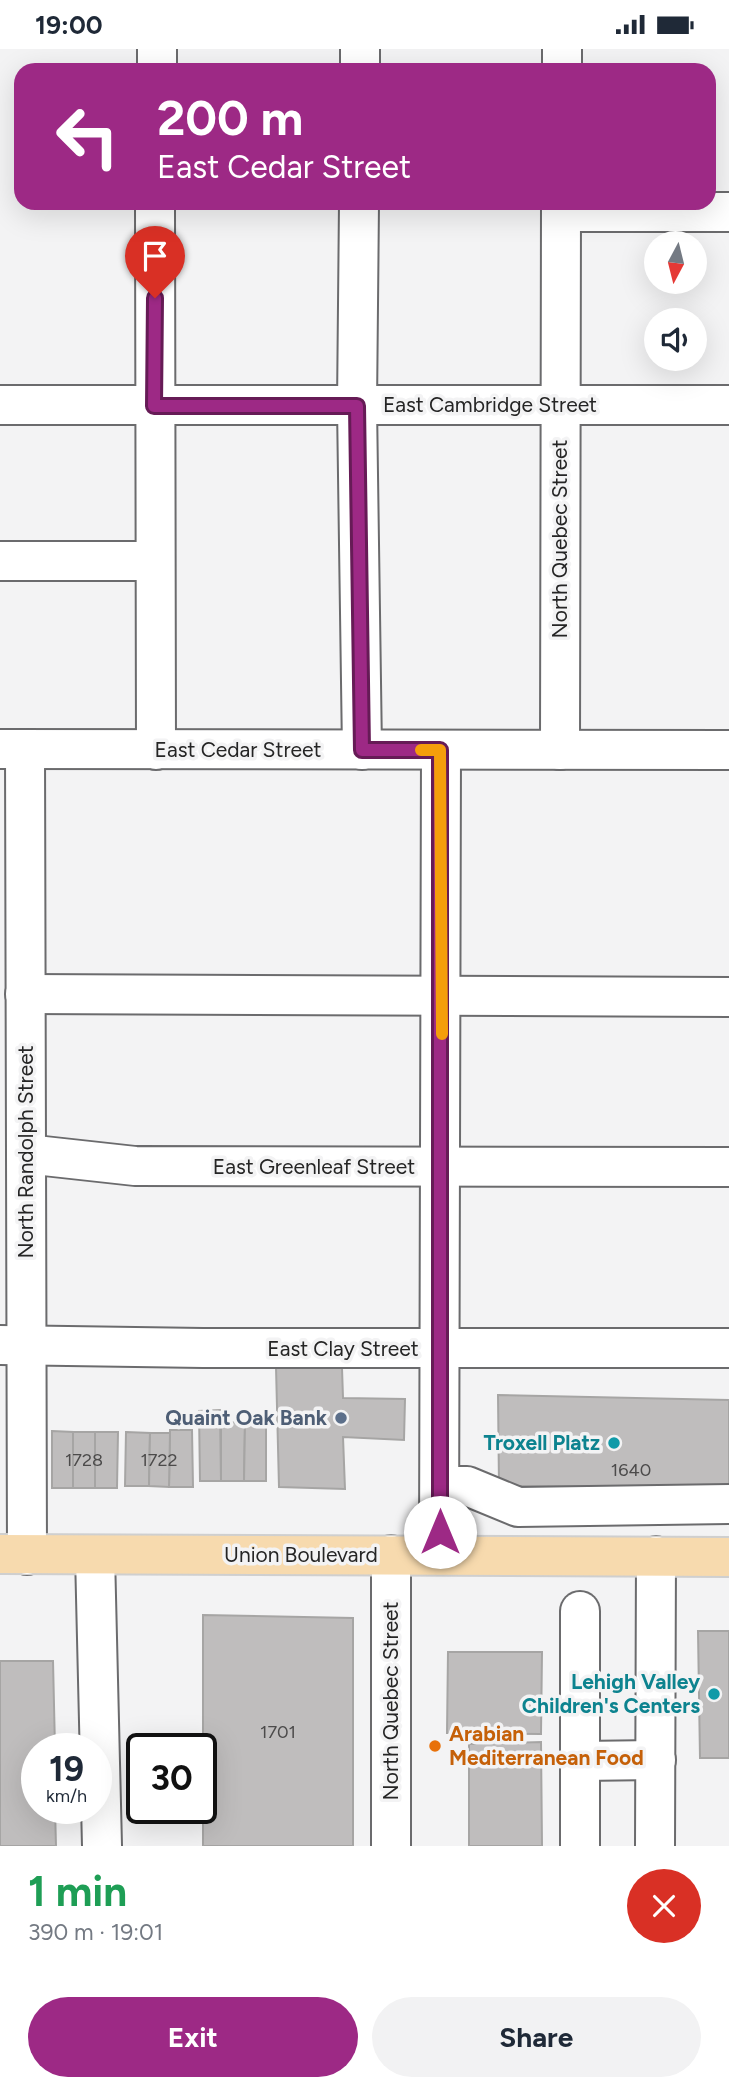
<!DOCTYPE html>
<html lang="en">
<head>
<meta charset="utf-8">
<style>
	:root { --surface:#fff; --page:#f2f2f3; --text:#1f2937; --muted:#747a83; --accent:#9d2985 }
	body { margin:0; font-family:Figtree,sans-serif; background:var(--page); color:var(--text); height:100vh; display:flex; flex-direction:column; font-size:26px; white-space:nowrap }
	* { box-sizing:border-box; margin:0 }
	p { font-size:23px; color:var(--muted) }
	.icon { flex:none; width:38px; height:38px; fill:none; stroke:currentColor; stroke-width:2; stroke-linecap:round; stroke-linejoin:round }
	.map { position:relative; height:1797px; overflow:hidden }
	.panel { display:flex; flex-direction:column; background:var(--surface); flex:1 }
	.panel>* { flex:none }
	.guide { position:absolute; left:14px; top:14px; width:702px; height:147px; border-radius:21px; box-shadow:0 7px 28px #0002; background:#9d2985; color:#fff; overflow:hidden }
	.needle { width:46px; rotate:187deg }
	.tools { position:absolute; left:644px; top:182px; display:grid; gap:14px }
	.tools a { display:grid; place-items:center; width:63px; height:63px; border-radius:50%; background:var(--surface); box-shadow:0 7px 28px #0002; font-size:35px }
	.speed { position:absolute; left:21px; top:1684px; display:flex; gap:14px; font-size:35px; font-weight:700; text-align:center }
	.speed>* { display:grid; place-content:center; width:91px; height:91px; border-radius:50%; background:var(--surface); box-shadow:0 7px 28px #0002; line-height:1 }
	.speed small { font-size:18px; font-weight:400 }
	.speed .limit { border:4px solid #111; border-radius:10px; background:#fff; color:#111 }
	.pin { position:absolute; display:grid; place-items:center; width:60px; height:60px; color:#fff; margin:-72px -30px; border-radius:50% 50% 50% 0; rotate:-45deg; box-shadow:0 0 7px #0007 }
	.pin .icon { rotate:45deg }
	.me { position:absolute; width:77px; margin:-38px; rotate:0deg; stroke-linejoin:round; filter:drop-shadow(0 0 5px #0008) }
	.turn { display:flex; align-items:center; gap:24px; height:147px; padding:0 28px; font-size:32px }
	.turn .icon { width:91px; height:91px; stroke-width:2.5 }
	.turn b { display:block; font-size:49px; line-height:60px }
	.round { display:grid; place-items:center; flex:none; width:74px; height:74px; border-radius:37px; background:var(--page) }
	.head { display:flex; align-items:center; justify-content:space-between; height:119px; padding:0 28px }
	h1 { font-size:42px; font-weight:700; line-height:52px; color:#1e9e55 }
	.button { display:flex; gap:14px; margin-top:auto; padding:14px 28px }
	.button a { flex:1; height:80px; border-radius:42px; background:var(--accent); color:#fff; font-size:28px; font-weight:700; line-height:80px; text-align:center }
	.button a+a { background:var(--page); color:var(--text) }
	.status { display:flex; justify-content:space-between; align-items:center; height:49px; padding:0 35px; background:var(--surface); direction:ltr }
	.status svg { height:19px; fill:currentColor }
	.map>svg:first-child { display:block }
	.building { fill:#bfbdbd; stroke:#a6a5a4; stroke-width:2 }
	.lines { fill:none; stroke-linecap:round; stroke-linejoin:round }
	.minor-casing { stroke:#6b6b6d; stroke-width:42 }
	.major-casing { stroke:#cfcfcf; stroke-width:42 }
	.minor { stroke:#fff; stroke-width:38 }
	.major { stroke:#f7daae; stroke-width:38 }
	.route-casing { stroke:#661b56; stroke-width:18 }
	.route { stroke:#9d2985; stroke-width:12 }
	.slow { stroke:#f59e0b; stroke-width:12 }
	.service-dot { fill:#5c6f8a; stroke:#f3f3f4; stroke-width:2.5 }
	.culture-dot { fill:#0f9aa8; stroke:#f3f3f4; stroke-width:2.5 }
	.food-dot { fill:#e8710a; stroke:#f3f3f4; stroke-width:2.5 }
	.labels { text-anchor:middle; stroke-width:7; stroke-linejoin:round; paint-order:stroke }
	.number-label { font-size:18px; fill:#4c4b4b }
	.street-label { font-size:21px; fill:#252525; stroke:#f3f3f4 }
	.service-label { font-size:21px; font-weight:bold; fill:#4e5e75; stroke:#f3f3f4; text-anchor:end }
	.culture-label { font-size:21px; font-weight:bold; fill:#0d838f; stroke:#f3f3f4; text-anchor:end }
	.food-label { font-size:21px; font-weight:bold; fill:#c56008; stroke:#f3f3f4; text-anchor:start }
</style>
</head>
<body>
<div class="status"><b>19:00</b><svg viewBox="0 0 49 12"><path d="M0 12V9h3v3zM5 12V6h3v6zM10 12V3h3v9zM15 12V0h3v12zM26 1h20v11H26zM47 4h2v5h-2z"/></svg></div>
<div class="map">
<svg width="729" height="1797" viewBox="0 0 729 1797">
	<rect width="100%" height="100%" fill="#f3f3f4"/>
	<!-- building -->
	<g class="building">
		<path d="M276,1318L342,1319L343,1349L405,1350L404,1391L343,1388L345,1440L279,1438Z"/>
		<path d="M498,1346L729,1351V1438L499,1437Z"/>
		<path d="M220,1361L221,1432H200L199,1362Z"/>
		<path d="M221,1373L245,1374L244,1432H221Z"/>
		<path d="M245,1374H266V1432H244Z"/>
		<path d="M170,1381H192L193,1438H169Z"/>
		<path d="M52,1382L73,1383V1439H52Z"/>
		<rect x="73" y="1383" width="22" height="56"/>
		<path d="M95,1383H118L117,1439H95Z"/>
		<path d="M126,1383L150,1384L149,1437H125Z"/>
		<path d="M150,1384H170L169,1438L149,1437Z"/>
		<path d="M203,1566L353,1569V1797H203Z"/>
		<path d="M698,1582H729V1709H700Z"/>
		<path d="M448,1603H542L541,1685L447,1684Z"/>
		<path d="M0,1612H53L55,1699H37V1759H55L56,1797H0Z"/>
		<path d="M541,1693L542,1797H469V1695Z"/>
	</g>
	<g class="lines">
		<!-- minor casing -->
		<g class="minor-casing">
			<g id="minor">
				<path d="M157,21V0"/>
				<path d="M360,21V0"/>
				<path d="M562,21V0"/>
				<path d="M155,154L156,701"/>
				<path d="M359,154L357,357L362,701"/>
				<path d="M561,163H729"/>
				<path d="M0,356H729"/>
				<path d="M0,512H155"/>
				<path d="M0,700L729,701"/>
				<path d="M25,700L27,1506"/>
				<path d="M560,701L561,154"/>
				<path d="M25,945L729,948"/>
				<path d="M26,1105L135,1117L729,1118"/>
				<path d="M0,1296L203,1299H729"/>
				<path d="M440,1437H467L518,1458L729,1455"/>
				<path d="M95,1506L102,1797"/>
				<path d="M439,1506L441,701"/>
				<path d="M580,1562V1797"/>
				<path d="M581,1712L656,1711"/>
				<path d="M391,1797V1506"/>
				<path d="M655,1797L656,1507"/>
			</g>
		</g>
		<!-- major casing -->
		<g class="major-casing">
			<path id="major" d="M0,1505L729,1508"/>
		</g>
		<!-- minor -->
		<use href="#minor" class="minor"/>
		<!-- major -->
		<use href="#major" class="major"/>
	</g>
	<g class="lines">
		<!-- route casing -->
		<g class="route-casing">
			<path id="route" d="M155,249L154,357H357L362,701H440V1483"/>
		</g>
		<!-- route -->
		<use href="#route" class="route"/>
		<!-- slow -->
		<path class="slow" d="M421,701H440L442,985"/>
	</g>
	<!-- markers -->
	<circle class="service-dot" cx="341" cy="1369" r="7"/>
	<g class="culture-dot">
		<circle cx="614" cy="1394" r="7"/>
		<circle cx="714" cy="1645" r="7"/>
	</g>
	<circle class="food-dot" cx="435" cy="1697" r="7"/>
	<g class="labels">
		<!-- number labels -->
		<g class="number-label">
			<text x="84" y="1417">1728</text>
			<text x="159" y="1417">1722</text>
			<text x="631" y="1427">1640</text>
			<text x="278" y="1689">1701</text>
		</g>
		<!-- street labels -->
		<g class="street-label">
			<text x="490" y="363">East Cambridge Street</text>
			<text transform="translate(560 490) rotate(-90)" y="7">North Quebec Street</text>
			<text x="238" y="708">East Cedar Street</text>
			<text transform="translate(26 1103) rotate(-90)" y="7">North Randolph Street</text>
			<text x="314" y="1125">East Greenleaf Street</text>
			<text x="343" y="1307">East Clay Street</text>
			<text x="301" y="1513">Union Boulevard</text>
			<text transform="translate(391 1652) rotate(-90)" y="7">North Quebec Street</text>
		</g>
		<!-- service labels -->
		<g class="service-label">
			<text x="327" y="1376">Quaint Oak Bank</text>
		</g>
		<!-- culture labels -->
		<g class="culture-label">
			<text x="600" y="1401">Troxell Platz</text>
			<text x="700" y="1640">Lehigh Valley<tspan x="700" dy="24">Children's Centers</tspan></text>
		</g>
		<!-- food labels -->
		<g class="food-label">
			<text x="449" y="1692">Arabian<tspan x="449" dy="24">Mediterranean Food</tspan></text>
		</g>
	</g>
</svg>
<div class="tools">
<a><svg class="needle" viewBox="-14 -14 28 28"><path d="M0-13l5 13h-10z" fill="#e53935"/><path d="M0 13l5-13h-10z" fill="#747a83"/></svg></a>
<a><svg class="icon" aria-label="sound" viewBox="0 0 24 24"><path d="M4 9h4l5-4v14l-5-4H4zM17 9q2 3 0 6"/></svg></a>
</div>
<div class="speed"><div>19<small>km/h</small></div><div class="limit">30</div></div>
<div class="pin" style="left:155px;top:249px;background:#d93025"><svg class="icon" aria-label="arrive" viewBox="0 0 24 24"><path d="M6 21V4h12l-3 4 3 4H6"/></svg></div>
<svg class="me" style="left:440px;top:1483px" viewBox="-20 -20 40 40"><circle r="19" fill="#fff"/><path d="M0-13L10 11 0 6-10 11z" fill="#9d2985"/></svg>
<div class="guide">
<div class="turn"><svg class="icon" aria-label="left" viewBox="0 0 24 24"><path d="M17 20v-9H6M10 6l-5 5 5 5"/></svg><div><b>200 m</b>East Cedar Street</div></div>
</div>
</div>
<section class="panel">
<div class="head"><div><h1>1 min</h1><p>390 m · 19:01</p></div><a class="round" style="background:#d93025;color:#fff"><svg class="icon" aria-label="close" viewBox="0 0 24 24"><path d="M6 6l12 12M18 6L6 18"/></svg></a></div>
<div class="button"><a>Exit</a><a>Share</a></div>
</section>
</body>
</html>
